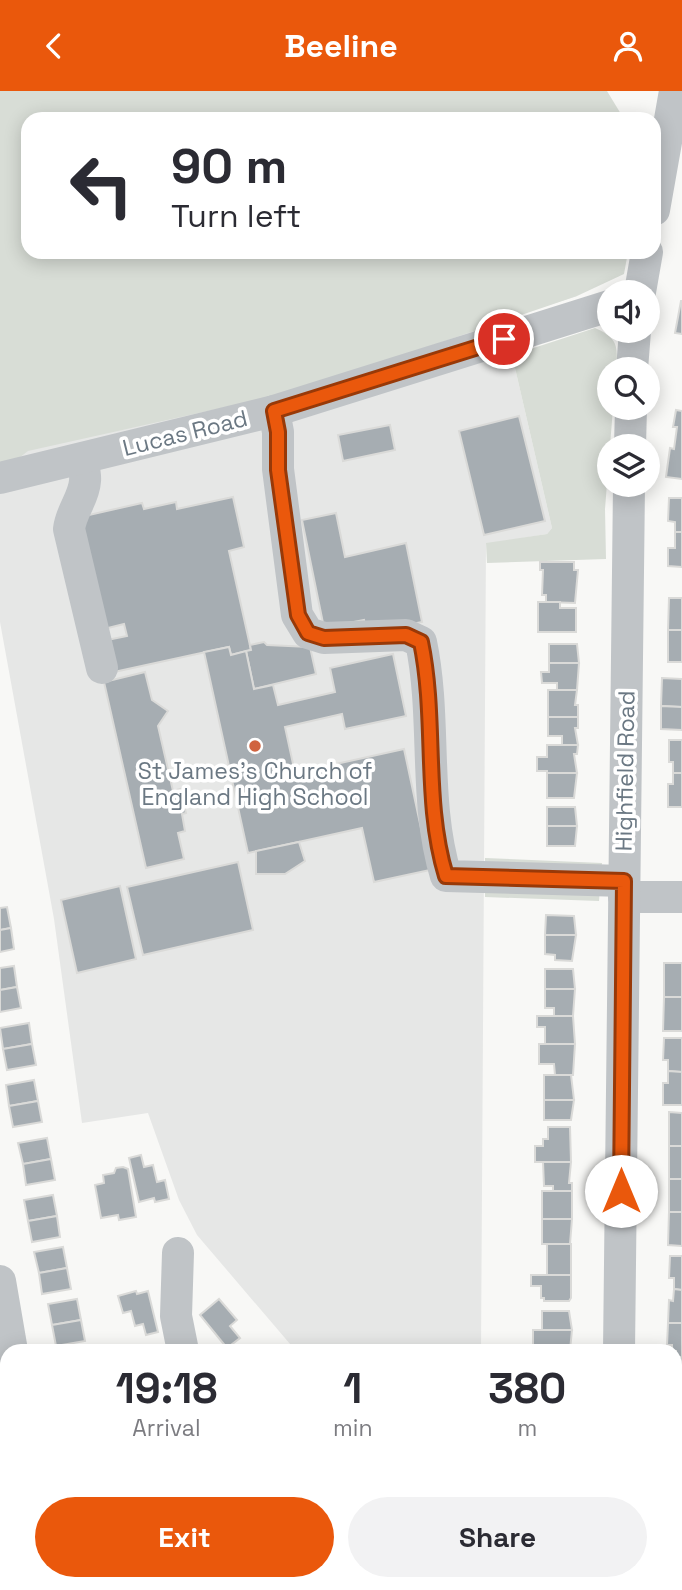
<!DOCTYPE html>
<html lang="en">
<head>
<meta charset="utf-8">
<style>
	:root { --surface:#fff; --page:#f2f2f3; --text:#2b2b33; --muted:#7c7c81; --accent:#ea580c }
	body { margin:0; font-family:"Space Grotesk",sans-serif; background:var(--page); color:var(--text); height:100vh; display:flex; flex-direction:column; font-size:26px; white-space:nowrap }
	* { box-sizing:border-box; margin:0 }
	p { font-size:23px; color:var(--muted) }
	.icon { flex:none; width:38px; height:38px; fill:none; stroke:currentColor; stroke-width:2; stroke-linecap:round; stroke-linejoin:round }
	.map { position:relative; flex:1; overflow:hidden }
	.details { position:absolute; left:0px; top:1253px; width:682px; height:247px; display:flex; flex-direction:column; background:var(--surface); border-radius:21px 21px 0 0; box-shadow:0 4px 18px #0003 }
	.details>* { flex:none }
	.top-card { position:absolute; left:21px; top:21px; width:640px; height:147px; border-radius:21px; box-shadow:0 4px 18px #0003; background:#fff; color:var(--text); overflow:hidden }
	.buttons { position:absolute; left:597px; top:189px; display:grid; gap:14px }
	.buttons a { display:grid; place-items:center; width:63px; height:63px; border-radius:50%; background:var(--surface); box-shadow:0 4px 18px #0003; font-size:35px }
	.pin { position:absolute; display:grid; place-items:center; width:60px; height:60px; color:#fff; margin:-30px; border:4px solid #fff; border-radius:50%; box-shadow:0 2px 7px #0007 }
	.me { position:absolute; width:77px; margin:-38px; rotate:0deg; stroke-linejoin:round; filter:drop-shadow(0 0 5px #0008) }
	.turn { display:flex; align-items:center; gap:24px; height:147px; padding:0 35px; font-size:32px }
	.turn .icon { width:91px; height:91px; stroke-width:2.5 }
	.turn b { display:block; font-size:49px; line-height:60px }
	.eta { display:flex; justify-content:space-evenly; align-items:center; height:119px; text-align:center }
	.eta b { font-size:42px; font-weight:700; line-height:49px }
	.primary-button { display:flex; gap:14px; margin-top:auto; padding:14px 35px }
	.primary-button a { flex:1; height:80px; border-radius:42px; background:var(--accent); color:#fff; font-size:28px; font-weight:700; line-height:80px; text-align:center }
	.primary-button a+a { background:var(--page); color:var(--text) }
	header { display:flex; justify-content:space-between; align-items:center; height:91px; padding:0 35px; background:var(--accent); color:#fff; font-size:32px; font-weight:700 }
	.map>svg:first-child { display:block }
	.built { fill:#e6e7e6 }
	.green { fill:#d8ddd6 }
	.building { fill:#a6adb2; stroke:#dadad8; stroke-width:2 }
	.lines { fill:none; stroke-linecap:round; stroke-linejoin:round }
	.minor { stroke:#c0c4c7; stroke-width:32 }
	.route-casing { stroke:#983908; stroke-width:18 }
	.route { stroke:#ea580c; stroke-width:12 }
	.poi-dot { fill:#d0633f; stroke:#fff; stroke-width:2.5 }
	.labels { text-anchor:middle; stroke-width:7; stroke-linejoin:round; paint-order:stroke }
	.street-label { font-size:23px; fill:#6b7883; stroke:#fff }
	.poi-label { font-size:23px; fill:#6b7883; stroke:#fff }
</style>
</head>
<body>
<header><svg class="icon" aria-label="back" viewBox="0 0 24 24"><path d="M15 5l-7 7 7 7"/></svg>Beeline<svg class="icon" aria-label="person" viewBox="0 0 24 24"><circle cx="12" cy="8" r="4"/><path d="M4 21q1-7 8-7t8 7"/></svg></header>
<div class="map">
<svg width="682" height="1499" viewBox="0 0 682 1499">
	<rect width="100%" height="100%" fill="#f8f8f6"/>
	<!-- built -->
	<path class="built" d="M0,0H564L584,28H28V161L577,205L502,229L512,264L552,437L547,443L486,453L481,1260H296L197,1144L179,1109L148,1022L82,1032L54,828L0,531Z"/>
	<!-- green -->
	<g class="green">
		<path d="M0,0H607L624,28H28V161H628L624,183L577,205L298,300L28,360L15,370L0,372Z"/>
		<path d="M595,237C618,247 618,255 616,278H609V317H613L605,418L606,468L487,472L486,452L547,443L552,437L512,264Z"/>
		<path d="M485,767L602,772L599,810L485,806Z"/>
	</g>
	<!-- building -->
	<g class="building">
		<path d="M681,210H682V243L675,242Z"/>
		<path d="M676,319L682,320V388L666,386L670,357L674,358L677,336H673Z"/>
		<path d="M519,325L545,430L484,444L459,340Z"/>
		<path d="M390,334L395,359L343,370L338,344Z"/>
		<path d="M233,406L244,456L229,460L251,559L231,564L229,556L114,581L107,549L127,545L124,533L104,538L80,426L142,412L144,418L176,411L177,418Z"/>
		<path d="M669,407H682V441H675V431L668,430Z"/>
		<path d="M336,422L345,466L406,452L422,531L366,542L364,529L324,537L302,429Z"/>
		<path d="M675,441H682V476L668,475V457H675Z"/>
		<path d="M540,471H574V479H578L575,512L546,511V504H542L543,479H540Z"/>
		<path d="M669,507H682V539H668Z"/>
		<path d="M538,511H560V517H576V541H538Z"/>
		<rect x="668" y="539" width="14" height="32"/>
		<path d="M264,551L267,554L310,556L316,583L254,598L246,560L251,559L250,554Z"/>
		<path d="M549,553H577L579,572H549Z"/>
		<path d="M229,556L231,564L246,560L254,598L273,594L278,614L335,601L330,577L393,563L406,625L345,638L342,623L285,636L295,682L404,658L430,779L374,791L362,737L248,762L204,561Z"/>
		<path d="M549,572H579L577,599H557V592H542L541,581H549Z"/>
		<path d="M145,581L152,609L168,620L158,635L173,700L180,698L186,722L182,723L185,740L178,742L184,768L146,777L104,591Z"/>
		<path d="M662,587L682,588V616L661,615Z"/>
		<path d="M548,599H577L575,614H578V626H548Z"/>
		<path d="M661,615L682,616V639L661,638Z"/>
		<path d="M548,626H578V637H575L578,654H562V645H548Z"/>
		<path d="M669,649H682V682H673V671H669Z"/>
		<path d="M547,654H578L577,663H574L577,682H547V680H537V666H547Z"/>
		<path d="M547,682H577L574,707H547Z"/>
		<path d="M673,682H682V716H668V693H673Z"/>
		<path d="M547,716H575L577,735H547Z"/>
		<path d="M547,735H577L575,755H547Z"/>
		<path d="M299,751L305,770L285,783H256V760Z"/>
		<path d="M238,771L253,839L143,864L127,796Z"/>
		<path d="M120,795L136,868L77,882L61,809Z"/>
		<path d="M7,816L11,837L0,839V817Z"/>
		<path d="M546,824L574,825L576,844H545Z"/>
		<path d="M11,837L14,858L0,861V839Z"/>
		<path d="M545,844H576L572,870L555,869V864L545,863Z"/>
		<rect x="664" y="872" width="18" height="34"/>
		<path d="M14,875L17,896L0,899V877Z"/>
		<path d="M545,878H573L575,898H545Z"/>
		<path d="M17,896L21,917L0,921V899Z"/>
		<path d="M545,898H575L573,925H554V917H545Z"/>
		<path d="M664,906H682V940H663Z"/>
		<path d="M537,925H573L575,953H545V936H537Z"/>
		<path d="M29,932L32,953L3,958L0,937Z"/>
		<path d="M664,947H682V981L668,980V969H663Z"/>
		<path d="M32,953L36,974L7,979L3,958Z"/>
		<path d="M539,953H575L573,984H555L554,973H539Z"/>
		<path d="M668,980L682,981V1014H663V992H668Z"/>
		<path d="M544,984H571L574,1009H544Z"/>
		<path d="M34,989L38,1010L9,1015L6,994Z"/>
		<path d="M544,1009H574L571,1029H544Z"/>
		<path d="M38,1010L42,1031L13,1036L9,1015Z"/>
		<path d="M669,1021L682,1022V1055H669Z"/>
		<path d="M548,1036H570L571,1071H535V1055H543V1048H548Z"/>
		<path d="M47,1047L51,1068L23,1073L18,1052Z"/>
		<rect x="669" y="1055" width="13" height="33"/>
		<path d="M141,1064L144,1076L153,1074L157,1091L165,1089L169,1108L155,1111L154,1107L139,1111L129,1067Z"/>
		<path d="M51,1068L55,1089L26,1094L23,1073Z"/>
		<path d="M543,1071H571L569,1092H572V1100H553V1095H544Z"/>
		<path d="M123,1076L128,1078L136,1126L119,1129L118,1124L101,1127L95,1094L104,1092L103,1084L114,1082L116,1077Z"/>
		<rect x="669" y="1088" width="13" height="33"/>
		<rect x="542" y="1100" width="30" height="28"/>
		<path d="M53,1104L57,1125L28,1130L24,1109Z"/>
		<path d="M669,1121H682V1155L668,1154Z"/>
		<path d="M57,1125L60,1146L32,1151L28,1130Z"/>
		<path d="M542,1128H572L570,1153H542Z"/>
		<rect x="547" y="1153" width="24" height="31"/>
		<path d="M63,1156L67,1177L39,1182L34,1161Z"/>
		<path d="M670,1165H682V1199L674,1198V1187H669Z"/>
		<path d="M67,1177L71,1198L42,1203L39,1182Z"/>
		<path d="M531,1184H571V1207L569,1210H544V1207H541V1195H531Z"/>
		<path d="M674,1198L682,1199V1232H668L669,1209L673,1210Z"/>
		<path d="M136,1200L137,1203L148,1200L158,1241L146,1244L143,1233L135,1235L131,1220L123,1222L118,1205Z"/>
		<path d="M77,1208L81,1229L52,1234L48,1213Z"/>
		<path d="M219,1208L237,1229L230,1235L240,1247L227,1257L200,1224Z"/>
		<path d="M542,1220H569L572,1239H542Z"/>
		<path d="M81,1229L85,1250L56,1255L52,1234Z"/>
		<path d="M668,1232H682V1266H676V1260H672V1254H667Z"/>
		<path d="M533,1239H572L570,1259H533Z"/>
		<rect x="676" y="1266" width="6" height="33"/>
		<path d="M676,1306H682L681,1340H676Z"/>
		<rect x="676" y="1340" width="5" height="34"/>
		<path d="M676,1432H682V1452L676,1451Z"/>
		<path d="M676,1489H682V1499H649V1493H676Z"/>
		<path d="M118,1493L119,1499H90L89,1494Z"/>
		<path d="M196,1493H227L228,1499H196Z"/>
		<path d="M298,1493H334V1499H297Z"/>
		<path d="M400,1493H429V1499H409V1493Z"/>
		<path d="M436,1493H469V1499L436,1497Z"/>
		<rect x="539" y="1493" width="29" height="6"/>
	</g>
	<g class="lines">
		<!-- minor -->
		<g class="minor">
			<path d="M654,119L675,0"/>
			<path d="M640,201L647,161"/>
			<path d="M632,278L635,240"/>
			<path d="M274,320L278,341V378L297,524L308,542L324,547L406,544L421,551C437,628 423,710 446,785L624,790"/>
			<path d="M630,355L631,317"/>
			<path d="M82,368C83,375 86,383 85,390C84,407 71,420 69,438L102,577"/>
			<path d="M0,387L274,320L609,215"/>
			<path d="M624,806H682"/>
			<path d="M178,1162L176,1225L183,1260"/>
			<path d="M0,1190L12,1260"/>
			<path d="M619,1260L629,394"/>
			<path d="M676,1470L682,1471"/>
			<path d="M51,1493V1499"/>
			<path d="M265,1493L266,1499"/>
			<path d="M617,1499V1493"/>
		</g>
	</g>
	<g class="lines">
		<!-- route casing -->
		<g class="route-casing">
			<path id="route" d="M504,248L274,320L278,341V379L298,524L308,542L324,547L406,544L421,551C437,628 423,710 446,785L624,790L621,1100"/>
		</g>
		<!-- route -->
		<use href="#route" class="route"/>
	</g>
	<!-- markers -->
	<circle class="poi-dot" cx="255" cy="655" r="7"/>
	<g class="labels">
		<!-- street labels -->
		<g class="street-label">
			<text transform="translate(185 342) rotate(-14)" y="8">Lucas Road</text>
			<text transform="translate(625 680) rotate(-89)" y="8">Highfield Road</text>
		</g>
		<!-- poi labels -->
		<g class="poi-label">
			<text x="255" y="688">St James's Church of<tspan x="255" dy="26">England High School</tspan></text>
		</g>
	</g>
</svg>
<div class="buttons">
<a><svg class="icon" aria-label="sound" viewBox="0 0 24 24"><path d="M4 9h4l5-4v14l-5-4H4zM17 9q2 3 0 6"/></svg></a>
<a><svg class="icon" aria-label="search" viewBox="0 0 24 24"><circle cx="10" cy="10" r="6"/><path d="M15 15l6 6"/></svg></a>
<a><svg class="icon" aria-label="layers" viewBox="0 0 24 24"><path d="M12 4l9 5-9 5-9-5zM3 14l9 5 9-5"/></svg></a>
</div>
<div class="pin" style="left:504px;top:248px;background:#d93025"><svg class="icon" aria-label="arrive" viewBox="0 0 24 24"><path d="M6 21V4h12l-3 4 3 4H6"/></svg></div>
<svg class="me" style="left:621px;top:1100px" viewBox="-20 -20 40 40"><circle r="19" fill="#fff"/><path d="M0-13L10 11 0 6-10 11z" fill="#ea580c"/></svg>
<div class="top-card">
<div class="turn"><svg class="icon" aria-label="left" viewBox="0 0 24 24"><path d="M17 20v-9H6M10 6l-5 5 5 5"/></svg><div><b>90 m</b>Turn left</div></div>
</div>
<section class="details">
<div class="eta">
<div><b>19:18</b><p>Arrival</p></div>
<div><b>1</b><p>min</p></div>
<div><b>380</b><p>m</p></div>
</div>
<div class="primary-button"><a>Exit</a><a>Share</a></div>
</section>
</div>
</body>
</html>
